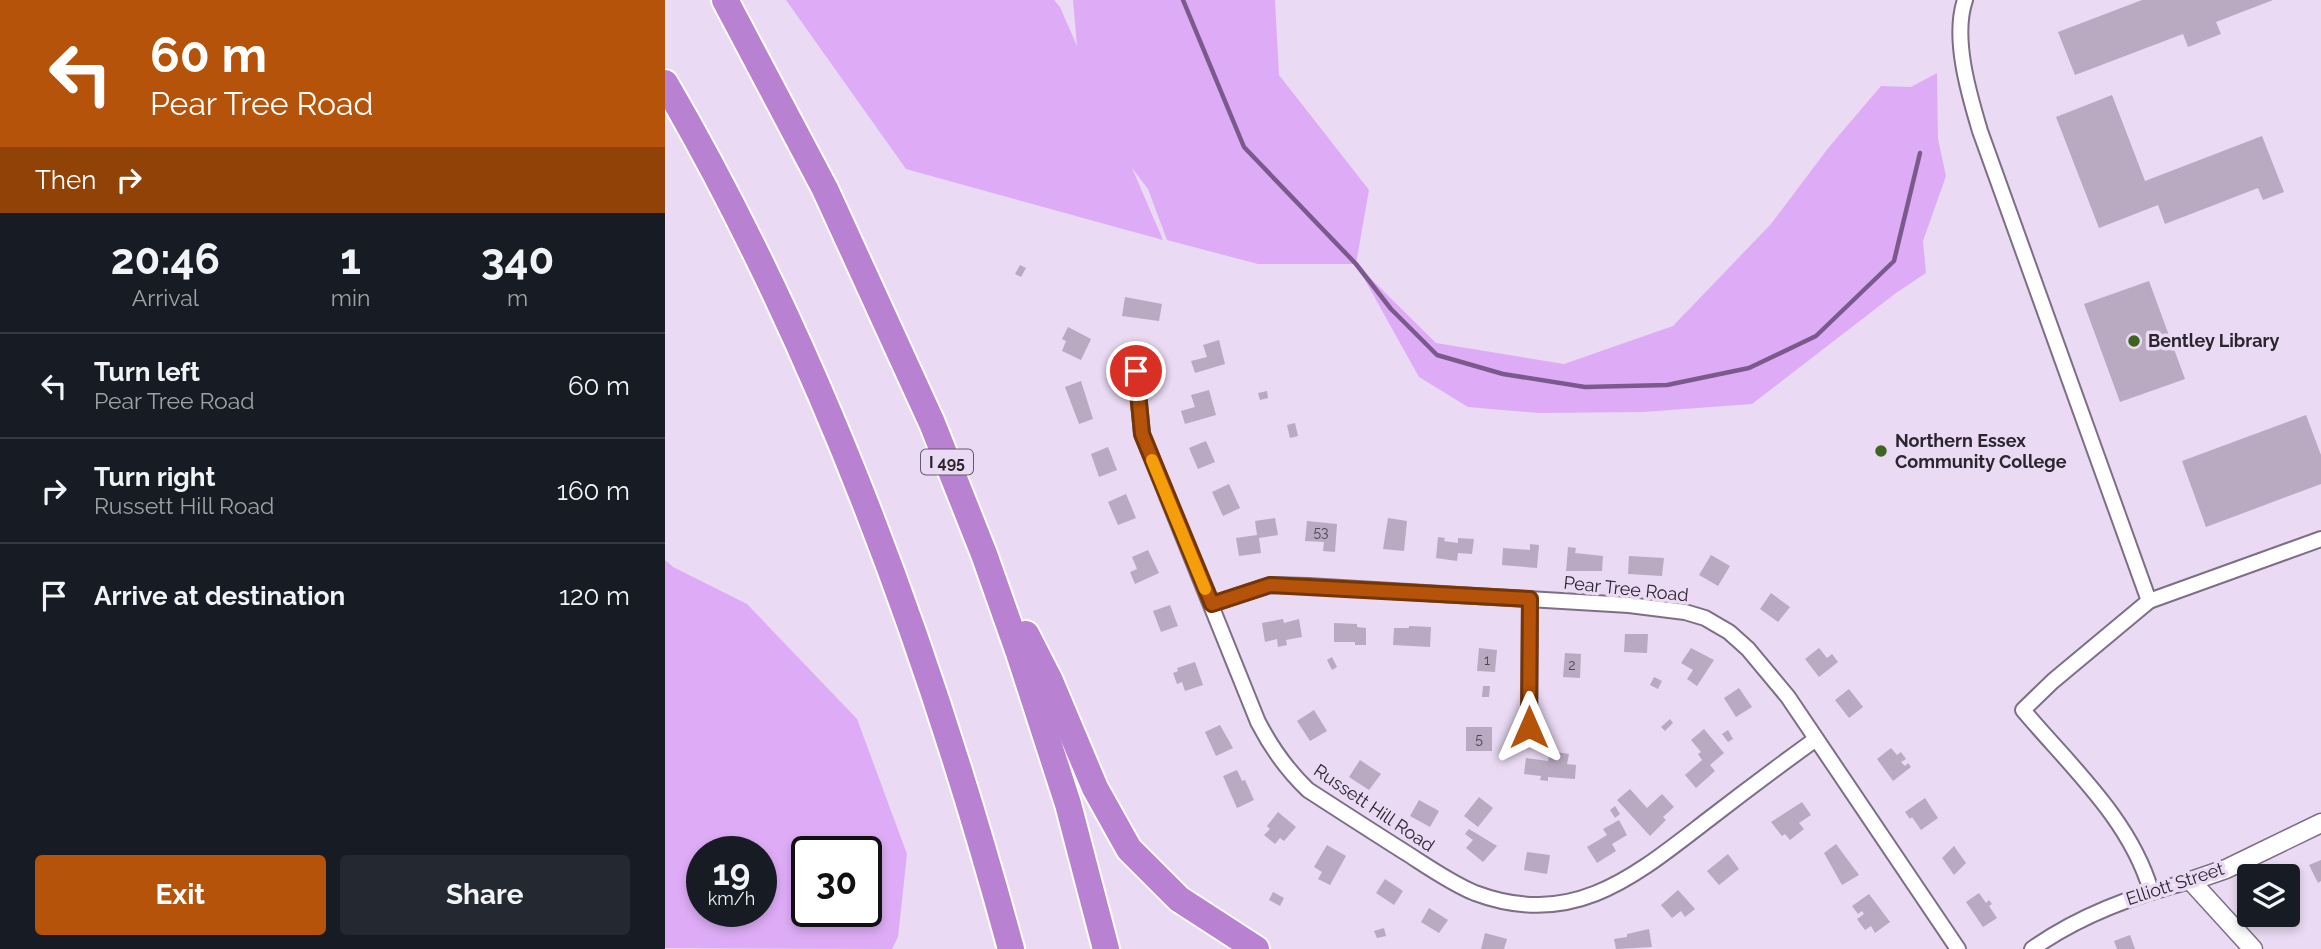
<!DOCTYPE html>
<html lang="en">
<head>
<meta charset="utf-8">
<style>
	:root { --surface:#171b24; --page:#242831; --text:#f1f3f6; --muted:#9ea1a6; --line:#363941; --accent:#b45309 }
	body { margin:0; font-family:Raleway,sans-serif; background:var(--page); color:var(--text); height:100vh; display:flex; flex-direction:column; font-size:26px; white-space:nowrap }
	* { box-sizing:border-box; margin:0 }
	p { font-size:23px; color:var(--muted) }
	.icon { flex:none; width:38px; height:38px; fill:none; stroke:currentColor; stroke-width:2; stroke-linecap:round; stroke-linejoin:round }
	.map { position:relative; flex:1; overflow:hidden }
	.side { display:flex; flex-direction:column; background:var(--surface); width:665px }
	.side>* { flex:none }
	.top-card { background:#b45309; color:#fff; overflow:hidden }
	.tools { position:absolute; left:1572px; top:864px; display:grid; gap:14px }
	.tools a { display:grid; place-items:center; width:63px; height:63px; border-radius:7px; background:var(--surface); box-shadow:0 4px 10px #0003; font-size:35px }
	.speed { position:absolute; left:21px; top:836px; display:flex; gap:14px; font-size:35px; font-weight:700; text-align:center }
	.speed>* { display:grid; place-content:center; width:91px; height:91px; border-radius:50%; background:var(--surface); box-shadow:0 4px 10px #0003; line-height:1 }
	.speed small { font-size:18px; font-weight:400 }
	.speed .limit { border:4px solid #111; border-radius:10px; background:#fff; color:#111 }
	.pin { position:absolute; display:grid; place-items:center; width:60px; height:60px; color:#fff; margin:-30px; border:4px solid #fff; border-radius:50%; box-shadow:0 2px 7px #0007 }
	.me { position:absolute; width:77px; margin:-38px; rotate:0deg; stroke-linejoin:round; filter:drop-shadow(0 0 5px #0008) }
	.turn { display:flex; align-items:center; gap:24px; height:147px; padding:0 35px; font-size:32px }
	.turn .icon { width:91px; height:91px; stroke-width:2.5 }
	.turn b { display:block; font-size:49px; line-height:60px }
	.then { display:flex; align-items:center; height:66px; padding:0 35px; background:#0003; gap:14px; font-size:26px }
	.eta { display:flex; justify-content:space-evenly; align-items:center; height:119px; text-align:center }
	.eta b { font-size:42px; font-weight:700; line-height:49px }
	.action { display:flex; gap:14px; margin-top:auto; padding:14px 35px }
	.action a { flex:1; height:80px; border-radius:7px; background:var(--accent); color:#fff; font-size:28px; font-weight:700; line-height:80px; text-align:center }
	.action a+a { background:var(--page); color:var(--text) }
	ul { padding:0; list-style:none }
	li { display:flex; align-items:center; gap:21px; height:105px; padding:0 35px; border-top:2px solid var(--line) }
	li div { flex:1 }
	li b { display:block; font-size:26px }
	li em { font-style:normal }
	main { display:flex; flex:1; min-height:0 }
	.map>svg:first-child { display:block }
	.green { fill:#deacf6; fill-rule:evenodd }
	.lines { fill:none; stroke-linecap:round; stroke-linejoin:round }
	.stream { stroke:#7c598d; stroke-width:4.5 }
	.building { fill:#b9a9c1 }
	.minor-casing { stroke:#7d6f85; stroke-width:18 }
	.tertiary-casing { stroke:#7d6f85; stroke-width:21 }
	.motorway-casing { stroke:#fff; stroke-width:30 }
	.minor { stroke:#fff; stroke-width:14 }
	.tertiary { stroke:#fff; stroke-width:18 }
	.motorway { stroke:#b881d2; stroke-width:26 }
	.route-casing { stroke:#753606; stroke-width:18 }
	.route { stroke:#b45309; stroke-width:12 }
	.slow { stroke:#f59e0b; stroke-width:12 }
	.poi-dot { fill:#3d6521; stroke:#eadaf3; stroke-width:2.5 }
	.labels { text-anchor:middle; stroke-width:7; stroke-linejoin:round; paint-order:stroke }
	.number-label { font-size:14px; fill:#4e4653 }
	.shield { fill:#eadaf3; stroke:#645b69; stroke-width:2 }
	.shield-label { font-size:16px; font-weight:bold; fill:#2b252e }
	.poi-label { font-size:18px; font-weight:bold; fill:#2b252e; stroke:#eadaf3; text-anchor:start }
	.street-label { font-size:18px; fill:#2b252e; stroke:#eadaf3 }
</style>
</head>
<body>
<main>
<section class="side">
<div class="top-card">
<div class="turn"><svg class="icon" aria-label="left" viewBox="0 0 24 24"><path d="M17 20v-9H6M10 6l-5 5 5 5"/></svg><div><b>60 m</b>Pear Tree Road</div></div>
<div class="then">Then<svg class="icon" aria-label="right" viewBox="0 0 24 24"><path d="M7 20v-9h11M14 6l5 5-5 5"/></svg></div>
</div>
<div class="eta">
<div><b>20:46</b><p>Arrival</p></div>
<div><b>1</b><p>min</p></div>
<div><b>340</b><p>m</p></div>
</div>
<ul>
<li><svg class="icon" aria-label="left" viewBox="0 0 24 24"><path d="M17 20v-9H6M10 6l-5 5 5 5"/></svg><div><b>Turn left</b><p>Pear Tree Road</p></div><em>60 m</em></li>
<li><svg class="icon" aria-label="right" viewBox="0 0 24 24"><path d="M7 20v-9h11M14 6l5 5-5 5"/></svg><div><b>Turn right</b><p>Russett Hill Road</p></div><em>160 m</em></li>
<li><svg class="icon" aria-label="arrive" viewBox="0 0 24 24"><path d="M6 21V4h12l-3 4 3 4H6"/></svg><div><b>Arrive at destination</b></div><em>120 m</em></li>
</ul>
<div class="action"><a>Exit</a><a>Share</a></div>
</section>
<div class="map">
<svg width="1656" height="949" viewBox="0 0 1656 949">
	<rect width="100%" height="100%" fill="#eadaf3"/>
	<!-- green -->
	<g class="green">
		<path d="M121,0H389L395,7L412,46L408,0H610L614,75L704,190L691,264L771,343L899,364L1008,326L1106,224L1164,147L1216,86L1246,87L1272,73L1273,139L1281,176L1258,241L1261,273L1231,293L1087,404L978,412L874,413L803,407L754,377L691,264H593L502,240L483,189L467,168L498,240L241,169Z"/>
		<path d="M0,560L8,567L82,604L192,719L242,854L233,937L227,949L0,948ZM96,852V912H37V852ZM201,852V912H142V852Z"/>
	</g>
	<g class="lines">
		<!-- stream -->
		<path class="stream" d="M518,0L579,147L691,264L726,309L772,355L838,374L920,387L1002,385L1084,368L1151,336L1229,261L1255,153"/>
	</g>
	<!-- building -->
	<g class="building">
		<path d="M1477,0H1608L1551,22L1556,34L1523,47L1518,34L1410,75L1393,32Z"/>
		<path d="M1447,95L1480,181L1597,136L1619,192L1598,200L1593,188L1500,224L1493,205L1434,228L1391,117Z"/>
		<path d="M355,265L361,268L356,277L350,274Z"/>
		<path d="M1484,281L1520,379L1455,402L1419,304Z"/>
		<path d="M460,297L497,304L494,321L457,316Z"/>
		<path d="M403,327L426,339L416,360L397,351L401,341L397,339Z"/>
		<path d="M554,340L560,364L530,373L526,361L542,357L538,345Z"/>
		<path d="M416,381L428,419L414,424L400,387Z"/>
		<path d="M544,390L551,415L520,424L516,411L530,407L526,395Z"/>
		<path d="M602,391L603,398L595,400L593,393Z"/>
		<path d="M1641,415L1656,455V484L1541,527L1517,461Z"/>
		<path d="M630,423L633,436L625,438L622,425Z"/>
		<path d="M541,441L550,462L533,469L524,448Z"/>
		<path d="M443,447L452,470L434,477L426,454Z"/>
		<path d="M564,484L575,508L558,516L547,492Z"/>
		<path d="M461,494L471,518L453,525L443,502Z"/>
		<path d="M610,518L613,535L594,538L596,553L574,556L571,538L592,535L590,521Z"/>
		<path d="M723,518L742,521L739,551L718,549Z"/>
		<path d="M642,521L672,524L670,552L658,551L659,542L640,541Z"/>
		<path d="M773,537L780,538L779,541L793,543V538L809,539L807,554L793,553L792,561L771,558Z"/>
		<path d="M865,544L874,545L872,568L837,565L838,548L865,550Z"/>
		<path d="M903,547L911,548L910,553L938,556L937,571H901Z"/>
		<path d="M483,550L494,573L470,584L465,572L472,569L467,557Z"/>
		<path d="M1046,555L1065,566L1053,586L1034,575Z"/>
		<path d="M964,556L999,558L997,576L963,574Z"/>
		<path d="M1106,593L1125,607L1113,622L1095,609Z"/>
		<path d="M505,605L513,626L496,632L488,611Z"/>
		<path d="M618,619L619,623L634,619L637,637L621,640L622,645L613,647L612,639L600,642L597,623Z"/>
		<path d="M669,623L692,624V627L701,628V645H690V642H669Z"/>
		<path d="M744,626L766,627L765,647L728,645L729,628H744Z"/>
		<path d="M960,634H983L982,653L959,652Z"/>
		<path d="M814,648L832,650L830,672L812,671Z"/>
		<path d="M1026,648L1049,660L1032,686L1022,679L1028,670L1016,663Z"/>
		<path d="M1154,648L1162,658L1167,654L1173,662L1154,677L1140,659Z"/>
		<path d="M900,653L916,654L915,678L898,677Z"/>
		<path d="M667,657L672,667L667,670L662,660Z"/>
		<path d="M530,662L538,685L520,691L517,682L512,684L508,673L513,671L512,668Z"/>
		<path d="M989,677L997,681L993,689L985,685Z"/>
		<path d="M818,686H825L824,697H817Z"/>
		<path d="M1074,688L1087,707L1071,717L1059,698Z"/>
		<path d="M1184,689L1198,707L1184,718L1170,700Z"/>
		<path d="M649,710L662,731L645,741L632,721Z"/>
		<path d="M1005,719L1008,723L1000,731L996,727Z"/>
		<path d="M555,725L568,748L551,756L540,732Z"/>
		<rect x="801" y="727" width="26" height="24"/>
		<path d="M1039,729L1059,753L1045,765L1050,771L1031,788L1020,775L1037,760L1033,754L1036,752L1026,740Z"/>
		<path d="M1063,730L1068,739L1063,742L1057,734Z"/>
		<path d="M1226,748L1232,755L1236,752L1241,759L1236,762L1240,766L1243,763L1246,767L1228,781L1212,759Z"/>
		<path d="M885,751L904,754L902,764L911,765L910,779L883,777V781L875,780L876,776L859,774L861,758L883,761Z"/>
		<path d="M695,760L716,774L704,790L684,777Z"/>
		<path d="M572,770L577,781L580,780L589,800L572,808L558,776Z"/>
		<path d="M965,789L982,808L997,794L1009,807L998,817L1001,820L985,836L952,800Z"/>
		<path d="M814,797L828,808L813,827L799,816Z"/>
		<path d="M1260,798L1273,818L1256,830L1247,817L1245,819L1240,812Z"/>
		<path d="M754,800L774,811L765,827L745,816Z"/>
		<path d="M1137,802L1146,815L1134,823L1139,829L1125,840L1120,834L1117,836L1106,822Z"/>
		<path d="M950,806L955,814L950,818L945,810Z"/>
		<path d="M613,812L631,827L619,841L615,838L610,844L599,835L605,829L602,826Z"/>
		<path d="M954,820L962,835L947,844L951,851L932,863L922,847L942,835L938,829Z"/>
		<path d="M804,829L832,846L818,862L801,848L808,840L800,834Z"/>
		<path d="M1171,844L1194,875L1177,885L1159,853Z"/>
		<path d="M662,845L681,856L665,885L653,879L657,872L649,867Z"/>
		<path d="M1289,846L1301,863L1289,875L1277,858Z"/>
		<path d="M862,852L885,855L882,874L859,870Z"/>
		<path d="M1063,854L1074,869L1054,885L1042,871Z"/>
		<path d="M1656,860V881L1653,883L1644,865Z"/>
		<path d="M720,879L738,891L729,905L711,893Z"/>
		<path d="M1013,890L1030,909L1020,917L1016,911L1007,918L996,905Z"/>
		<path d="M608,892L619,898L615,906L604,900Z"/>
		<path d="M1314,893L1321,903L1324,900L1327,904L1324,906L1332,918L1318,927L1301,902Z"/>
		<path d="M1204,894L1225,922L1210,933L1206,926L1200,930L1192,919L1199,914L1197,911L1193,914L1187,906Z"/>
		<path d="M764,908L783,920L774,933L756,922Z"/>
		<path d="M719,928L721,936L712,938L709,931Z"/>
		<path d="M984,929L987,947L951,949L949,939L962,937V934Z"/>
		<path d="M820,933L842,939L839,949H816Z"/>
		<path d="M1465,935L1470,949H1452L1449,941Z"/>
	</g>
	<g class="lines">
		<!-- minor casing -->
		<g class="minor-casing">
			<g id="minor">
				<path d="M1300,0C1287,38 1304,94 1315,131L1484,601L1388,681L1358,710C1405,766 1465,819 1486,891"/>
				<path d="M471,371L477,434L593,722C607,749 622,770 643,790C677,812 711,834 746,856C766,869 788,884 810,893C909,930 971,875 1044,819C1079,792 1115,765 1151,739"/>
				<path d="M1484,601L1656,539"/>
				<path d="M547,604L605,585L643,586L964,605L1020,612L1040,618L1064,632L1083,649L1123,697L1293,949"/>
				<path d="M864,727L865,599"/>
				<path d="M1367,949C1415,915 1469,895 1526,881"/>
			</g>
		</g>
		<!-- tertiary casing -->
		<g class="tertiary-casing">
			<path id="tertiary" d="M1588,949L1526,881L1561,869L1656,823"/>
		</g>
		<!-- motorway casing -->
		<g class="motorway-casing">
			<g id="motorway">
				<path d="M60,0L160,189L267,423L319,554L354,653L403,804L441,949"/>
				<path d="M0,83C156,351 265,651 346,949"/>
				<path d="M361,634L385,681L430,788L464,849L514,899L591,949"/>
			</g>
		</g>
		<!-- minor -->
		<use href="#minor" class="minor"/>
		<!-- tertiary -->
		<use href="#tertiary" class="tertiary"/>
		<!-- motorway -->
		<use href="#motorway" class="motorway"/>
	</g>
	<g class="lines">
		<!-- route casing -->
		<g class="route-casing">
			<path id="route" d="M471,371L477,434L547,604L605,585L865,599L864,727"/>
		</g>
		<!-- route -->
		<use href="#route" class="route"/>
		<!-- slow -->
		<path class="slow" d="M487,460L540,589"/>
	</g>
	<!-- markers -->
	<g class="poi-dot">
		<circle cx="1469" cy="341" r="7"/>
		<circle cx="1216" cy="451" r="7"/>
	</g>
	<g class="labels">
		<!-- number labels -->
		<g class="number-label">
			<text x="656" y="537">53</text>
			<text x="822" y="665">1</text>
			<text x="907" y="670">2</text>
			<text x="814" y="744">5</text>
		</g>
		<!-- shield labels -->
		<rect class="shield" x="256" y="449.5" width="52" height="25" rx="5"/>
		<g class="shield-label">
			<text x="282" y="468">I 495</text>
		</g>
		<!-- poi labels -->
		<g class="poi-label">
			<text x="1483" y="347">Bentley Library</text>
			<text x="1230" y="447">Northern Essex<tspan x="1230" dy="21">Community College</tspan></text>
		</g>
		<!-- street labels -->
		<g class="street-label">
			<text transform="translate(961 589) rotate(6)" y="6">Pear Tree Road</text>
			<text transform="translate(709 808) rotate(34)" y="6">Russett Hill Road</text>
			<text transform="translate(1510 884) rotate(-18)" y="6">Elliott Street</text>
		</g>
	</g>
</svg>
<div class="tools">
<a><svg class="icon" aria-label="layers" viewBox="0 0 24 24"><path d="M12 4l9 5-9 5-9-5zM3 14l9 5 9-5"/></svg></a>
</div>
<div class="speed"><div>19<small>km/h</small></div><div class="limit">30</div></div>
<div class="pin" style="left:471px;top:371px;background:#d93025"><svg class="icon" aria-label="arrive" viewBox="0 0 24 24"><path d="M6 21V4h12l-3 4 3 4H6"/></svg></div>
<svg class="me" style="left:864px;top:727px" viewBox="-20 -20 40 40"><path d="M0-17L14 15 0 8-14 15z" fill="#b45309" stroke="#fff" stroke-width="4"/></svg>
</div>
</main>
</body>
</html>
